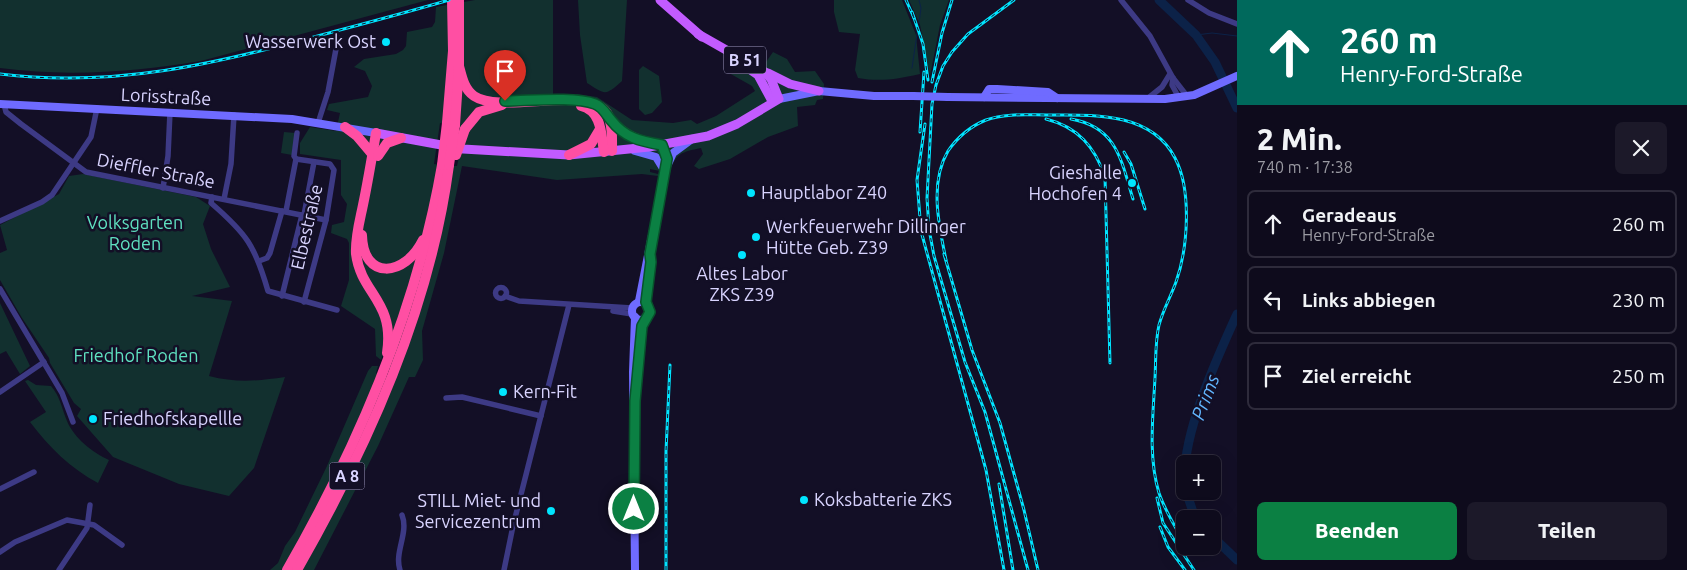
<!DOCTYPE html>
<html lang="de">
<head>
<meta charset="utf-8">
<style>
	:root { --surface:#0e0b1c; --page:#1c1929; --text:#f1f3f6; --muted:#9b9ba3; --line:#2e2b3b; --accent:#0b8043 }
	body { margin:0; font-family:Ubuntu,sans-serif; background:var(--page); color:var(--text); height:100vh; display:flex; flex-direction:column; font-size:19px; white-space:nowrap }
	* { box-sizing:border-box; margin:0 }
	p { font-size:16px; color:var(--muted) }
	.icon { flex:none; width:28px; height:28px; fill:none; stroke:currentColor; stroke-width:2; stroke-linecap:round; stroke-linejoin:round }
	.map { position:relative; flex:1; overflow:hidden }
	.drawer { display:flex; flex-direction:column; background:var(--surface); width:450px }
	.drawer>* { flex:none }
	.hud { background:#00695c; color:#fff; overflow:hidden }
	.fabs { position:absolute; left:1176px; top:455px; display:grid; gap:10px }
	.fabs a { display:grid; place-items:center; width:45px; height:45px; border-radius:8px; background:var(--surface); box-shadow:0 5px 20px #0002,0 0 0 1px var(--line); font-size:25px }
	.pin { position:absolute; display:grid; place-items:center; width:42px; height:42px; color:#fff; margin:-51px -21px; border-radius:50% 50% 50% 0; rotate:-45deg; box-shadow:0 0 5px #0007 }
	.pin .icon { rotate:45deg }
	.me { position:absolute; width:55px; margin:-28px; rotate:0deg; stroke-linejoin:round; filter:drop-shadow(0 0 4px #0008) }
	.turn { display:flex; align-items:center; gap:18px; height:105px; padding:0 20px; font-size:22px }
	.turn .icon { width:65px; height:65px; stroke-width:2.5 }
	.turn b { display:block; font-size:35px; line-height:42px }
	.round { display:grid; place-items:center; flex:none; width:52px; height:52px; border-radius:8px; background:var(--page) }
	.head { display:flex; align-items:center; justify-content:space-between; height:85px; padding:0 20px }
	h1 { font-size:30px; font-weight:800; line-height:38px }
	.cta { display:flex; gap:10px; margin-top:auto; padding:10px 20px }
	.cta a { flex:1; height:58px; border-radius:8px; background:var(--accent); color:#fff; font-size:20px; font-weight:800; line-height:58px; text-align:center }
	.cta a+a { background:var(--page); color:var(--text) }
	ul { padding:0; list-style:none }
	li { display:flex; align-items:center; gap:15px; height:68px; margin:0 10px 8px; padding:0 10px; border:2px solid var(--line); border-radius:8px }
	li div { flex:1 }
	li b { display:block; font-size:19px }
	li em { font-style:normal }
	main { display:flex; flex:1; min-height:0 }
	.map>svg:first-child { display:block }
	.green { fill:#12302f; fill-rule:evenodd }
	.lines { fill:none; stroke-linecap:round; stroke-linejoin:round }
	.stream { stroke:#0c2248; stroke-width:1 }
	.river { stroke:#0c2248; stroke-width:9 }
	.street { stroke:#3d3a85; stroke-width:5.5 }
	.secondary { stroke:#6f6bff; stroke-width:8 }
	.primary { stroke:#c25bff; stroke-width:9 }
	.highway { stroke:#ff4fa3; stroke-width:10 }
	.rail-casing { stroke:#00e5ff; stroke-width:3 }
	.rail { stroke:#130f26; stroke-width:1; stroke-dasharray:4; stroke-linecap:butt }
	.secondary-bridge { stroke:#6f6bff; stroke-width:8 }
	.highway-bridge { stroke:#ff4fa3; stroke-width:10 }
	.route-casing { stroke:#07532c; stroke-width:12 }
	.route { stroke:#0b8043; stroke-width:9 }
	.poi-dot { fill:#00e5ff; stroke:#130f26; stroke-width:2 }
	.labels { text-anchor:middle; stroke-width:5; stroke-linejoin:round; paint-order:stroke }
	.shield { fill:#130f26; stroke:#9e99be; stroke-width:1 }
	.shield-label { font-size:16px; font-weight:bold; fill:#d9d4ff }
	.poi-label { font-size:18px; fill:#d9d4ff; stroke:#130f26; text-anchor:start }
	.street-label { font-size:18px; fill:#d9d4ff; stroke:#130f26 }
	.park-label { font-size:18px; fill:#5fe0c0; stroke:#130f26 }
	.water-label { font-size:19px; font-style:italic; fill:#62b6ff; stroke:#130f26 }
</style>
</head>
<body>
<main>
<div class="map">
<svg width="1237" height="570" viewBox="0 0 1237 570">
	<rect width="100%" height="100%" fill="#130f26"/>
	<!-- green -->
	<g class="green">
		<path d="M0,0H428L201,61C135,72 67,77 0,68Z"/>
		<path d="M475,0H553V95L573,96L577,94L597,97L632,120L673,123L691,120L697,124L716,116L755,91L752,86L729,73L742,51L766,62L773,52L787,59L795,72L815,71L824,84L823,99L817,100L815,105L797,107L798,126L768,137L730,159L699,169L694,166L703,154L701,148C682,152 675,153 670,173L650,169V172L658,174V176L642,174L557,180L462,166L444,253L422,331L423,360L415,377H409L378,446L314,570H270L278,563L285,546L295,532L327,466L368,371L372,366H378L376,373L395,380L383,354L381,360L376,356L375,329L341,306L349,280V243L347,239L331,233L332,225L344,222L347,204L341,195V160L300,154V143L310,127L336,131L340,113L327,110L329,104L368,97L372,86L365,71L354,67L364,59L396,54L403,50L406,46L407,32L432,27L435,22L436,7ZM440,123L465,129L457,166L434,164Z"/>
		<path d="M578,0H627L622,81C605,96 606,95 587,83L580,35Z"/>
		<path d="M834,0H902L916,35L920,74C898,79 880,82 858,78L855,70L860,34L839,32L834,12Z"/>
		<path d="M909,0H949L940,25L930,76L920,25Z"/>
		<path d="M643,66L659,76L662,102L652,113L645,115L639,109V70Z"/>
		<path d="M284,132L295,133L292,155L281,153Z"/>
		<path d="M83,174L196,197L210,206L203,224L211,249L230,287L192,296L232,301L209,376C236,383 258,381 285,377L254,468L229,496L179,484L113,457L77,416L81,409L74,403L50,363L49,358L22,318L0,280V253L7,250L0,225L59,194L69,176Z"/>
		<path d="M0,303L30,366L20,374L6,351L0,354Z"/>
		<path d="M28,380L36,385L51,386C60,396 62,409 67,421C74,438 93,453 109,460L98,483C70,468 50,448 30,422L46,412L25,381Z"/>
	</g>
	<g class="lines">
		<!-- stream -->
		<g class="stream">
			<path d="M919,23L921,8L919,0"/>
			<path d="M1196,35L1212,33L1237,36"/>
			<path d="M912,68L917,34"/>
		</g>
		<!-- river -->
		<g class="river">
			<path d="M1159,0L1196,35L1215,62L1237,108"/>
			<path d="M1185,483C1181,436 1217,358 1237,314"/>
			<path d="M1186,491L1193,512L1198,519"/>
			<path d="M1212,536L1237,560"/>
		</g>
		<!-- street -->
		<g class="street">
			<path d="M1121,0L1150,36L1173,78L1187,96"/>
			<path d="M1188,0L1209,13L1237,24"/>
			<path d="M1173,78L1172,85L1179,98"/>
			<path d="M1147,99L1162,87L1170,74"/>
			<path d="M4,104L6,112L21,124L86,172L326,220"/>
			<path d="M318,123L328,92L338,38"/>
			<path d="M296,159L330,164L334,170L326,220L304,302"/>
			<path d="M163,188L168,156L170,112"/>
			<path d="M212,197L211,203C247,234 255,246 268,291L337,310"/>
			<path d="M224,199L231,164L234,115"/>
			<path d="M286,211L296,159L294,156L297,133"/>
			<path d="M304,215L314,162"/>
			<path d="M0,221L42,202L52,195L91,137L97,108"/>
			<path d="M259,261L267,258L270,253L282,211"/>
			<circle cx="501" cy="293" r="5.5"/>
			<path d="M0,289L62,393L73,422"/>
			<path d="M282,296L302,215"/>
			<path d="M505,296L519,301L632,308"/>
			<path d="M613,311L632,314"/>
			<path d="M0,392L44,362"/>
			<path d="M446,398L462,397L541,416"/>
			<path d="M0,489L34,472"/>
			<path d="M0,552L15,542L67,520L94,525L122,545"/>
			<path d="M59,570L87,528L90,505"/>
			<path d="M400,570C394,552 409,533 402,515"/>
			<path d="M504,570L513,526L569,305"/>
		</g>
		<!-- secondary -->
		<g class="secondary">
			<path d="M948,97L1165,99L1194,95L1237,76"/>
			<path d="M984,97L989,89H997L1048,92L1057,98"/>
			<path d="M779,99L819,91L874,96H913"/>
			<path d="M0,104L292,119L376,133"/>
			<path d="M635,151L656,157L664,170"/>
			<path d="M668,164L673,153L692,139"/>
			<path d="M639,301L667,159L662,145"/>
			<circle cx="641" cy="311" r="9"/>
			<path d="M646,302L650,256"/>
			<path d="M638,371L644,319"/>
			<path d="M635,570L633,372L635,317"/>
		</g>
		<!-- primary -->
		<g class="primary">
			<path d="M660,0L702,37"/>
			<path d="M742,64L758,75L772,101"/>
			<path d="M768,73L790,84L819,91"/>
			<path d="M376,133L463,149L569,155L649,147L708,136L737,124L779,99L771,79L765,72L698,34"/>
		</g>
		<!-- highway -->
		<g class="highway">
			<path d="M459,66C462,77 464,89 474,96C502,115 587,84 607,113C613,123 612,139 612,151"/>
			<path d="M581,106C602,111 601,134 604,152"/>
			<path d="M609,118C625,137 639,141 662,145"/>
			<path d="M447,123L453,51L452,0"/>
			<path d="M455,125L459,66V0"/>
			<path d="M345,127L357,136L373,155"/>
			<path d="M465,129L479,112L502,105"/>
			<path d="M376,133C372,157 368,181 363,205C360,220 355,237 356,254C361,294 395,301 387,353"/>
			<path d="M569,155L591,144L600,129"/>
			<path d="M378,156L387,143L401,138"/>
			<path d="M362,235C363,281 405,277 423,240"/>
			<path d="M287,570C360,443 417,309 442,165"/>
			<path d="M297,570C368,446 430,309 449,165"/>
		</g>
		<!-- rail casing -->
		<g class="rail-casing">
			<g id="rail">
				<path d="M906,0L914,18"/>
				<path d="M1014,0L968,34L952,52L943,66L936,85L932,104L927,198L929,229L934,256L965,362L985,412L1028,570"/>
				<path d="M912,12L923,44L928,80"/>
				<path d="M0,74C114,88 216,64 325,34C366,23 408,12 449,0"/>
				<path d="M932,82L942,33L952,0"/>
				<path d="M1046,119C1078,127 1095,147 1105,177L1110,363"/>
				<path d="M1071,119C1117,127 1121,160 1133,199"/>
				<path d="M925,124L917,180L921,231L986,470L1004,570"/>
				<path d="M920,132L924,72"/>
				<path d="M1124,152L1131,164L1145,209"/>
				<path d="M944,254L972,350L1000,423L1024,510L1038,570"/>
				<path d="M946,260C939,226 929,183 948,151C957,138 971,126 986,120C1005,113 1028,115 1047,115C1091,115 1151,111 1175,158C1192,190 1188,248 1176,282C1171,296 1163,310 1159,325C1155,342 1156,360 1155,378C1153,416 1148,457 1159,493C1165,511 1176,528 1185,544"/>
				<path d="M999,484L1013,570"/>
				<path d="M1157,498L1163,523L1194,570"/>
				<path d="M1160,527L1168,547L1185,570"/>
				<path d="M666,570V451L670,365"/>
			</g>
		</g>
		<!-- rail -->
		<use href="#rail" class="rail"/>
		<!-- secondary-bridge -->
		<path class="secondary-bridge" d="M913,96L948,97"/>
		<!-- highway-bridge -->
		<g class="highway-bridge">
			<path d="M456,155L465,129"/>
			<path d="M442,165L447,123"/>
			<path d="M449,165L455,125"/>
		</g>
	</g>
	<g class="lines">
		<!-- route casing -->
		<g class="route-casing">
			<path id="route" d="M505,101C528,101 574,96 595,104C603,107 606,114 611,120C625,138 640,141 662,145L667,159L650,254L651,262L646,302L650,312L642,326L635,401L634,509"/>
		</g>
		<!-- route -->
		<use href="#route" class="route"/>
	</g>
	<!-- markers -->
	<g class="poi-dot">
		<circle cx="386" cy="42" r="5"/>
		<circle cx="1132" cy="183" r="5"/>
		<circle cx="751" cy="193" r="5"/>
		<circle cx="756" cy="237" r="5"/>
		<circle cx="742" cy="255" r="5"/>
		<circle cx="503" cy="392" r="5"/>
		<circle cx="93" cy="419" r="5"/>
		<circle cx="804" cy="500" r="5"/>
		<circle cx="551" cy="511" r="5"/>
	</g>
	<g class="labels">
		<!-- shield labels -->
		<g class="shield">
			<rect x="724" y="46.5" width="42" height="27" rx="4"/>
			<rect x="329.5" y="462.5" width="35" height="27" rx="4"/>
		</g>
		<g class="shield-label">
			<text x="745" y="66">B 51</text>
			<text x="347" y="482">A 8</text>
		</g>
		<!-- poi labels -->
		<g class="poi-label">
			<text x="376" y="48" text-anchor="end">Wasserwerk Ost</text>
			<text x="1122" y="179" text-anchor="end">Gieshalle<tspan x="1122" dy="21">Hochofen 4</tspan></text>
			<text x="761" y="199">Hauptlabor Z40</text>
			<text x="766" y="233">Werkfeuerwehr Dillinger<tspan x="766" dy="21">Hütte Geb. Z39</tspan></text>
			<text x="742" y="280" text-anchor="middle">Altes Labor<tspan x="742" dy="21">ZKS Z39</tspan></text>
			<text x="513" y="398">Kern-Fit</text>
			<text x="103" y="425">Friedhofskapellle</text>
			<text x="814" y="506">Koksbatterie ZKS</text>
			<text x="541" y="507" text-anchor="end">STILL Miet- und<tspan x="541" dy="21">Servicezentrum</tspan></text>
		</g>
		<!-- street labels -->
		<g class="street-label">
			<text transform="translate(166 97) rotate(3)" y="6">Lorisstraße</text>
			<text transform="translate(156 171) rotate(11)" y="6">Dieffler Straße</text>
			<text transform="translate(307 227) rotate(-77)" y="6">Elbestraße</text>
		</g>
		<!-- park labels -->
		<g class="park-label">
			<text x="135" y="229">Volksgarten<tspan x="135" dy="21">Roden</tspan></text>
			<text x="136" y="362">Friedhof Roden</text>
		</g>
		<!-- water labels -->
		<g class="water-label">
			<text transform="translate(1205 397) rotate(-69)" y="7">Prims</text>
		</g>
	</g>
</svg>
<div class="fabs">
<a>+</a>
<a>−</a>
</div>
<div class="pin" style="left:505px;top:101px;background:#d93025"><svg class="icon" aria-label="arrive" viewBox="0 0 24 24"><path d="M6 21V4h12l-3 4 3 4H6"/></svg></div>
<svg class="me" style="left:634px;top:509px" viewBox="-20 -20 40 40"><circle r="17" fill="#0b8043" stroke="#fff" stroke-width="3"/><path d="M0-11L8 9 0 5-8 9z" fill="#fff"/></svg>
</div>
<section class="drawer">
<div class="hud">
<div class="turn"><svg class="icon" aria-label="ahead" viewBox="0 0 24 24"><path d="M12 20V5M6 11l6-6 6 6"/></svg><div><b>260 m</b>Henry-Ford-Straße</div></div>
</div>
<div class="head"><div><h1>2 Min.</h1><p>740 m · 17:38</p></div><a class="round"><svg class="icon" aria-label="close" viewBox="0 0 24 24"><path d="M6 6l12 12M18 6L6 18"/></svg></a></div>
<ul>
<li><svg class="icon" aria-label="ahead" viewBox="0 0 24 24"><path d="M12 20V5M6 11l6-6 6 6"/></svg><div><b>Geradeaus</b><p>Henry-Ford-Straße</p></div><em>260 m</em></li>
<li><svg class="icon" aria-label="left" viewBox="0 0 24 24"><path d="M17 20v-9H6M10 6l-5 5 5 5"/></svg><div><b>Links abbiegen</b></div><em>230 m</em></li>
<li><svg class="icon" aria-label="arrive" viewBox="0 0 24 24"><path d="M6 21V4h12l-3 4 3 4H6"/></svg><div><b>Ziel erreicht</b></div><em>250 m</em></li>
</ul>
<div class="cta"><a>Beenden</a><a>Teilen</a></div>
</section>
</main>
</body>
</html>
